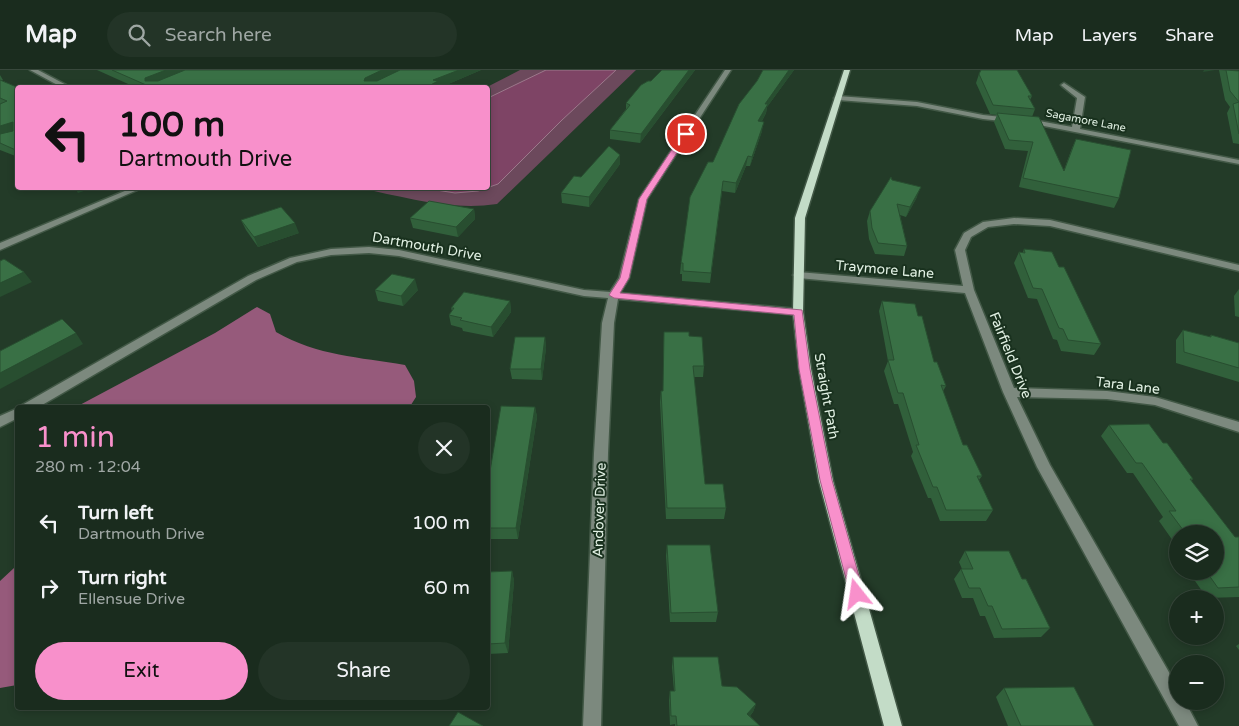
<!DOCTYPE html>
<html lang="en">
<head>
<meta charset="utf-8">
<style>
	:root { --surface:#1a2c1e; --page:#233427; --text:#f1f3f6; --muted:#9fa7a4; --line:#38483c; --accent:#f890cb }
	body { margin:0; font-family:"Varela Round",sans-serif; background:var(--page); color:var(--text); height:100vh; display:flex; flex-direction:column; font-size:19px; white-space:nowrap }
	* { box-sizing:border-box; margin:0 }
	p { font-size:16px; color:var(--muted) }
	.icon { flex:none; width:28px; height:28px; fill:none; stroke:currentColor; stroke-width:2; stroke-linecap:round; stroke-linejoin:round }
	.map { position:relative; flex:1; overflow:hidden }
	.panel { position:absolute; left:15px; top:335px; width:475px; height:305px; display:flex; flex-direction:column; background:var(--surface); border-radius:5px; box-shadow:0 2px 8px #0003,0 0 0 1px var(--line) }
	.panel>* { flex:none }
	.top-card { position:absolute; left:15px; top:15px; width:475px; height:105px; border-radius:5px; box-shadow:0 2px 8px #0003,0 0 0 1px var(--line); background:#f890cb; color:#111; overflow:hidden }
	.fabs { position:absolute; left:1169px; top:455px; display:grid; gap:10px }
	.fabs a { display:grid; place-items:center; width:55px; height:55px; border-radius:50%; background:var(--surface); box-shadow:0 2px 8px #0003,0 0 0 1px var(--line); font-size:25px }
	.pin { position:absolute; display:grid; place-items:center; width:42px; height:42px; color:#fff; margin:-21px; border:2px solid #fff; border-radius:50%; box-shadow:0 1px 5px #0007 }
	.me { position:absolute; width:55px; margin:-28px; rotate:345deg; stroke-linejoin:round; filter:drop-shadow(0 0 4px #0008) }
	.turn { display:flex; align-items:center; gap:18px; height:105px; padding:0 20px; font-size:22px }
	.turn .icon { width:65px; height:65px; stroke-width:2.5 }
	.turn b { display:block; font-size:35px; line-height:42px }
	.round { display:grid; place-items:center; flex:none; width:52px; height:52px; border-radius:26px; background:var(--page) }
	.headline { display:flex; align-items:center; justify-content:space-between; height:85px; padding:0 20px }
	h1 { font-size:30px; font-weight:600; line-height:38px; color:var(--accent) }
	.button { display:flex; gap:10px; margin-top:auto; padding:10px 20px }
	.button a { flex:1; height:58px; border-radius:30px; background:var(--accent); color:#111; font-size:20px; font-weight:600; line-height:58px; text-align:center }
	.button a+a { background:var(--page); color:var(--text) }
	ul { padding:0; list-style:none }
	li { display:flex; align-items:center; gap:15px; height:65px; padding:0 20px }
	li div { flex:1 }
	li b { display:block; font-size:19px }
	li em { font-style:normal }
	header { display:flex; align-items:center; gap:30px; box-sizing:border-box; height:70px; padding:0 25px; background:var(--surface); border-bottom:1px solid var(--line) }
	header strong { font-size:24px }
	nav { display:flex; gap:28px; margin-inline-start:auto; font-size:18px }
	.search { width:350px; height:45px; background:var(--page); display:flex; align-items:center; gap:12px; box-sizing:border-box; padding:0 18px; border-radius:28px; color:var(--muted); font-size:19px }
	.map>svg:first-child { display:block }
	.green { fill:#6c495c }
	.forest { fill:#965a7b }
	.water { fill:#7e4465; stroke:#9c788b }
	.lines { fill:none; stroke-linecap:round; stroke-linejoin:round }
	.minor-casing { stroke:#425846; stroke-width:3 }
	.major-casing { stroke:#425846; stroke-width:3 }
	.minor { fill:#7c897e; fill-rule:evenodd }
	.major { fill:#c3dcc7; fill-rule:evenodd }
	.wall { fill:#31603b }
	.shaded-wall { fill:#284e30 }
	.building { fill:#397045; stroke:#284e30 }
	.route { fill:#f890cb; stroke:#a15e84 }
	.labels { text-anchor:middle; stroke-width:4; stroke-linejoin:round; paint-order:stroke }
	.far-street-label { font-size:11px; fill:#e2f1e4; stroke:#19311e }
	.street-label { font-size:14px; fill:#e2f1e4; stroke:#19311e }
</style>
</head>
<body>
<header>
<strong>Map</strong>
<div class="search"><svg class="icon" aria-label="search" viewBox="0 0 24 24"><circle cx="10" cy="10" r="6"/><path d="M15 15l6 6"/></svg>Search here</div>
<nav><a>Map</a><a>Layers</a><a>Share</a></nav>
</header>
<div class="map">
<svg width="1239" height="656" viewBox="0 0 1239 656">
	<rect width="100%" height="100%" fill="#233b28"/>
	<!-- green -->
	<path class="green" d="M520,0H636L497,134C450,141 405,127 359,118H488L487,17Z"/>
	<!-- forest -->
	<g class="forest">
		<path d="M257,237L270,244L276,262C318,286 359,287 405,295L414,311L416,327L409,338L76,337L215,263Z"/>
		<path d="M17,485V615L0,618V511L14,498Z"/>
	</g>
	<!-- water -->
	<path class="water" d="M546,0H616L562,50L498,114L478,121L455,123L424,118H488V28Z"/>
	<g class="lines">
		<!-- minor casing -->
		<g class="minor-casing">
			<g id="minor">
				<path d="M30,0H38L72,18H63Z"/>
				<path d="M725,0H731L647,129L629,208L620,223L798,239L803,242L798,245L618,229L614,253L608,383L601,656H583L594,383L602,253L608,228L584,226L399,186L369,183L331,185L297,192L256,210L37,338H20L22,335L248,206L290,188L331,179L369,177L399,180L584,220L610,222L619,208L639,129Z"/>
				<path d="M1064,13L1085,27L1080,59L1239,90V94L1039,55L983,49L917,36L838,30L834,28L838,26L917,32L983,45L1039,51L1072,57L1077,28L1062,16L1061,15Z"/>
				<path d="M132,118H142L0,180V173Z"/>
				<path d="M1014,148L1050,150L1239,195V201L1050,156L1014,154L988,157L971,167L965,180L974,220L1014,318L1107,321L1155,327L1239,352V362L1155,335L1107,329L1017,327L1050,395L1178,618V631H1185L1198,656H1179L1037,397L1003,322L965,223L798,208L793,205L798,202L963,216L955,180L964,163L983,152Z"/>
				<path d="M18,338V348L0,357V346Z"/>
			</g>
		</g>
		<!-- major casing -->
		<g class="major-casing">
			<path id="major" d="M844,0H850L805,148L803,242L811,299L833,411L902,656H884L819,411L799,299L793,242L795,148Z"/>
		</g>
		<!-- minor -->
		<use href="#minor" class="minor"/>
		<!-- major -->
		<use href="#major" class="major"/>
	</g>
	<!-- wall -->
	<g class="wall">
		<path d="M97,0H481L439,18H137Z"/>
		<path d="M662,0H695L640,73L610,69V60L626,39V33L651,11Z"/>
		<path d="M763,0H794L767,37L766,43L762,51V61L750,96H746L735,123L722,121L710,213L682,211V204H680L681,193L713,92Z"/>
		<path d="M1219,0L1239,1V74L1233,73L1227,43L1230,37L1225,30Z"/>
		<path d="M979,4L1032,26L1030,30L1035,39L1032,47L1064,100L1072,78L1076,69L1119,128L1114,138L1019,117L1028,81L1005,79L994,52L997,45L990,44L976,13Z"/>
		<path d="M0,5L3,10H1L18,18V87L0,80Z"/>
		<path d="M620,94L589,137L562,133L561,123L581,107Z"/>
		<path d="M892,110L917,127L906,147L900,145L907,176L904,186L875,184L869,169L867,151L870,141Z"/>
		<path d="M474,139L475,149L458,167L413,158L410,148Z"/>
		<path d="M241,150L299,163L258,177L246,160Z"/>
		<path d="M1024,179L1059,197L1101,274L1094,285L1061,281L1057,270L1053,269L1037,229L1028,228L1014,193L1019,182H1023Z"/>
		<path d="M1239,219V247L1235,246L1234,226Z"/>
		<path d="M375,220H418L403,236L378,231Z"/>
		<path d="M510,231L511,242L493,267L463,261L462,258L451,255L449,245L452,241L451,238Z"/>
		<path d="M882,231L918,246L934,292L946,316L943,321L963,375L982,406L979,410L993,440L986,451H940L931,428H928L911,386L913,382L898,334H894L884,301L888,291L879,241Z"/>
		<path d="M1183,260L1209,267L1211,265L1239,273V312L1176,293V270Z"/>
		<path d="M664,262L689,266L704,296L703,307H694L705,414L726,438L724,449H666L660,332L661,321H663Z"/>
		<path d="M545,267L546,278L542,310L512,309L510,299Z"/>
		<path d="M535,337L537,347L518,469H488V407H489Z"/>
		<path d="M1109,355L1163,373L1193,409L1191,411L1235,467H1239V527L1207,528L1188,501H1215V464H1178V478L1159,451L1163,447L1133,403H1127L1101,366Z"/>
		<path d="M667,475L718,542L716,552H670L666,486Z"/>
		<path d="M965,481L1050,558L1041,567L994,568L985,546H980L973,528H962L954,509L961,499H962L959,492Z"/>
		<path d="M512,501L514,511L508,583L488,584V502Z"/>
		<path d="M1239,574V580L1236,576Z"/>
		<path d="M673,587L722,616L756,634L753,642L750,646L760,656H675V654L670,655L669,630L670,621H674L672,597Z"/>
		<path d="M1004,618L1094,656H1008L996,627Z"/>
	</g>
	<!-- shaded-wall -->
	<g class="shaded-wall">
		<path d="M166,0H193L149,16L145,11V8Z"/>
		<path d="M382,0H402L367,16L364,11L365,8Z"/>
		<path d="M459,0H481L439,18H425L433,10Z"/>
		<path d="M689,0H695L640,73L641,64Z"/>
		<path d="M789,0H794L767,37L766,43L757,60L758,51L765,34Z"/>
		<path d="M1204,0H1215L1203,2Z"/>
		<path d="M13,52L18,59L0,66V56Z"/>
		<path d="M764,52L762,61L750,96L752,87Z"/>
		<path d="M620,85V94L589,137V127Z"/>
		<path d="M748,86L746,96L735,123L736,113Z"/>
		<path d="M921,117L917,127L906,147L910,137Z"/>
		<path d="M75,118H92L78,123Z"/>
		<path d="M474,139L475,149L458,167L456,157Z"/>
		<path d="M295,153L299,163L258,177L254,167Z"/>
		<path d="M24,202L32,212L0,227V213Z"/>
		<path d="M415,209L418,220L403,236L401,226Z"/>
		<path d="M510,231L511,242L493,267L491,257Z"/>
		<path d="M76,263L83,274L0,319V303Z"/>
		<path d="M545,267L546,278L542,310L541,299Z"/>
		<path d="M535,337L537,347L518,469L516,458Z"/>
		<path d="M512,501L514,511L508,583L505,573Z"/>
		<path d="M756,634L753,642L744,652L747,644Z"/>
	</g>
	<!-- building -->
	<g class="building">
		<path d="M112,0H166L145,8V11H158L185,0H382L365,8L364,11H377L400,0H459L433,10L438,11L425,18H153Z"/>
		<path d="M662,0H689L641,64L610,60L630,35L626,33L641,15L648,11H651Z"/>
		<path d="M763,0H789L765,34H768L758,51L764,52L752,87L748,86L736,113L723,111L711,203L683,201V193H681L690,127L708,92H713L739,34L757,11Z"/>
		<path d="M981,0H1017L1032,26H1028L1035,39L993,35L979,4Z"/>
		<path d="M1226,0L1239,1V64L1233,34L1239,32L1230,21Z"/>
		<path d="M0,10L19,18H18V81L0,73V64L13,61V52L0,56V34L7,31L0,28Z"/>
		<path d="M997,43L1039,47L1064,101L1076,69L1131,80L1119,128L1023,108L1033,72L1009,70Z"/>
		<path d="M609,76L620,85L589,127L561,123L574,106L581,107Z"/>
		<path d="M891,107L892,110L921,117L910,137L897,134L907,176L878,173L872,158L870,141Z"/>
		<path d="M429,131L474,139L456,157L410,148Z"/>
		<path d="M281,137L295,153L254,167L241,150Z"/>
		<path d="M1024,179L1052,182L1059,197H1064L1101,274L1068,270L1063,259L1059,258L1042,219L1033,218L1019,182L1025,183Z"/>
		<path d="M4,189L24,202L0,213V191Z"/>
		<path d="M392,204L415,209L401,226L375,220Z"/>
		<path d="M464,222L510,231L491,257L460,250L462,248L449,245L454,238H451Z"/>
		<path d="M882,231L915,234L918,246H922L934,292H937L946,316L941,315L963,375H967L982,406H977L993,440H946L937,417H933L916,375H919L903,323H898L888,290H894Z"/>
		<path d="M62,249L76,263L0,303V281Z"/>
		<path d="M1183,260L1211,267V265L1239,273V298L1184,282Z"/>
		<path d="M664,262H689V266L702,267L704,296H693L705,414H723L726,438H667L661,321H663Z"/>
		<path d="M515,267H545L541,299H510Z"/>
		<path d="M501,336L535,337L516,458H488V407H489Z"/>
		<path d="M1149,354L1163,373H1167L1193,409H1190L1235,467H1239V517L1218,518L1206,501H1215V464H1186L1169,441H1176L1142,393H1136L1109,355Z"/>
		<path d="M667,475H710L718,542L671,543Z"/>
		<path d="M965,481H1009L1022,509H1026L1050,558L1002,559L992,536H988L980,518H969L961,499H973Z"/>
		<path d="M512,501L505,573L488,574V502Z"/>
		<path d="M673,587H718L722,616L737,617L756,634L747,644L760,656H677L676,646H671L670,621H675Z"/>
		<path d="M1074,617L1094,656H1021L1004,618Z"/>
		<path d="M458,642L483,656H449Z"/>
	</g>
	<!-- route -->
	<path class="route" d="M686,62L689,64L647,129L629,208L620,223L802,240L810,299L832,410L864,524L862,529L857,530L852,529L850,524L820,410L799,299L794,245L614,228L609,225L620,208L639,129L683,63Z"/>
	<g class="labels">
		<!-- far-street labels -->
		<g class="far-street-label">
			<text transform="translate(1086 50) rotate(11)" y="4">Sagamore Lane</text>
		</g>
		<!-- street labels -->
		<g class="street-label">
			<text transform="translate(427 176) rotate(10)" y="5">Dartmouth Drive</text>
			<text transform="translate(885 199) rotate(5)" y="5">Traymore Lane</text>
			<text transform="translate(1011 285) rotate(68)" y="5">Fairfield Drive</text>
			<text transform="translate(1128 315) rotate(7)" y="5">Tara Lane</text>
			<text transform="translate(827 326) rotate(80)" y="5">Straight Path</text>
			<text transform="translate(599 440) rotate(-88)" y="5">Andover Drive</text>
		</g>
	</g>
</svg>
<div class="fabs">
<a><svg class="icon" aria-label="layers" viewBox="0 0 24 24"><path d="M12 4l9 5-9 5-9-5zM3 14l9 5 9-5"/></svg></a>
<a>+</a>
<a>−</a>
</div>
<div class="pin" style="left:686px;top:64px;background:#d93025"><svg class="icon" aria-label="arrive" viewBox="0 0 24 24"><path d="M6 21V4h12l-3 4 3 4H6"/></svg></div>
<svg class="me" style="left:857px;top:524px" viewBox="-20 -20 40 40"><path d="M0-17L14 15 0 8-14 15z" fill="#f890cb" stroke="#fff" stroke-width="4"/></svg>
<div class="top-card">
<div class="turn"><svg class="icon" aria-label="left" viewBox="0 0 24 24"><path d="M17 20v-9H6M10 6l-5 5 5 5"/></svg><div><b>100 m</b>Dartmouth Drive</div></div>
</div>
<section class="panel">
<div class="headline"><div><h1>1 min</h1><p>280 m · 12:04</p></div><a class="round"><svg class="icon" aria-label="close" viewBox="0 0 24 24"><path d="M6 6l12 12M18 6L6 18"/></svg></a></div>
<ul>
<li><svg class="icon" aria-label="left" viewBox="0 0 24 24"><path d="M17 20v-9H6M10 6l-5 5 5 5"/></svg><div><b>Turn left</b><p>Dartmouth Drive</p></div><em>100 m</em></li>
<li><svg class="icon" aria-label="right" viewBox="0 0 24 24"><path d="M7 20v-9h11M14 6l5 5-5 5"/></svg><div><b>Turn right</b><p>Ellensue Drive</p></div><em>60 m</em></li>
</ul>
<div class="button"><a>Exit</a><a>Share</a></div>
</section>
</div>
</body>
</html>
